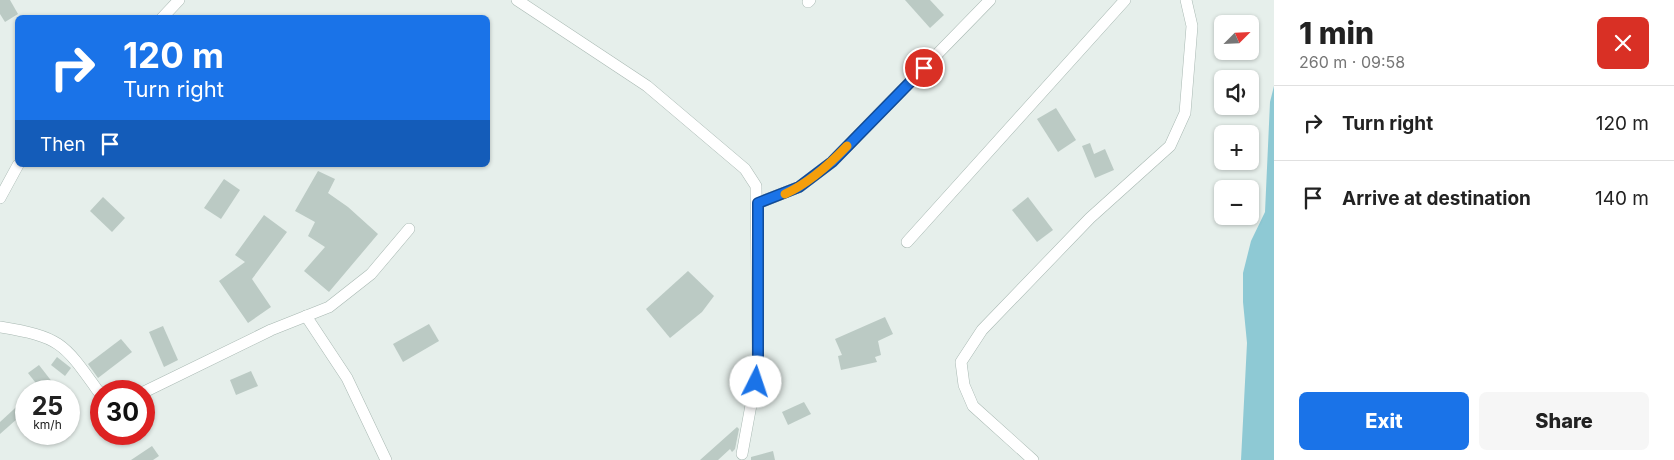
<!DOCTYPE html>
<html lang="en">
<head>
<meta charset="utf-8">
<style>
	:root { --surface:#fff; --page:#f6f6f6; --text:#222; --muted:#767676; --line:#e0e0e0; --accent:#1a73e8 }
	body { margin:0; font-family:Inter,sans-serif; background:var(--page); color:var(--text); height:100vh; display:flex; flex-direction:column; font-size:19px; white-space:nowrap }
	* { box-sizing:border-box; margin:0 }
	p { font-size:16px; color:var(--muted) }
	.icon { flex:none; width:28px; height:28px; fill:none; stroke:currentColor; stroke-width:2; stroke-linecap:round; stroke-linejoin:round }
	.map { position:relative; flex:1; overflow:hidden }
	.sheet { display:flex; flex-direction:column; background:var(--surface); width:400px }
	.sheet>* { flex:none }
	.top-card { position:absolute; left:15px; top:15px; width:475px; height:152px; border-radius:8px; box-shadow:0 1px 4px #0004; background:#1a73e8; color:#fff; overflow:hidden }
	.needle { width:32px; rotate:66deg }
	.controls { position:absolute; left:1214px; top:15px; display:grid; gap:10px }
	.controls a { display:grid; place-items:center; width:45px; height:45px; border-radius:8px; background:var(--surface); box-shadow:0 1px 4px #0004; font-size:25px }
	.speed { position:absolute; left:15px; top:380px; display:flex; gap:10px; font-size:25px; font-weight:700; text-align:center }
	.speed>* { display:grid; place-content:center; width:65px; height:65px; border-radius:50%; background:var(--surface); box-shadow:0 1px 4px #0004; line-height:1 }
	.speed small { font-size:12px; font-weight:400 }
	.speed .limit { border:8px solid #d22; background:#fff; color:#111 }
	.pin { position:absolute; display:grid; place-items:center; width:42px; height:42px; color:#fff; margin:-21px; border:2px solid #fff; border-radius:50%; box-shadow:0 1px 5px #0007 }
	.me { position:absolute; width:55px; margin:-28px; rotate:4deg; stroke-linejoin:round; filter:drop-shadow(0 0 4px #0008) }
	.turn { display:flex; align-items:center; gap:18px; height:105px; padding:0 25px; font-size:22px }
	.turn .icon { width:65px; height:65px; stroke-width:2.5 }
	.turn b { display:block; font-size:35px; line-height:42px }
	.then { display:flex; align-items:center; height:48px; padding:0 25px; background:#0003; gap:10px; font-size:19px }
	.round { display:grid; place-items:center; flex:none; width:52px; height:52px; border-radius:8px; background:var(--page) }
	.head { display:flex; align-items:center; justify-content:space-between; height:85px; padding:0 25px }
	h1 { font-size:30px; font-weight:800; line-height:38px }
	.button { display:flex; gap:10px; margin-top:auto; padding:10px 25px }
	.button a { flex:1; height:58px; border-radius:8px; background:var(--accent); color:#fff; font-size:20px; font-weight:800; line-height:58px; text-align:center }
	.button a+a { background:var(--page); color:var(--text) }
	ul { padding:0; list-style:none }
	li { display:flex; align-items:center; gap:15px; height:75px; padding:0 25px; border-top:1px solid var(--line) }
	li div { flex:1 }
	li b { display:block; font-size:19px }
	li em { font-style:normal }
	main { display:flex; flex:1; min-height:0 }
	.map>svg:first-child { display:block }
	.water { fill:#8ec9d4 }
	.building { fill:#bbcac4 }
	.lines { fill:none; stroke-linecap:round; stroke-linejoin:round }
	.street-casing { stroke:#a8b8b2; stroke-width:12 }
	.street { stroke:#fff; stroke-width:11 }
	.route-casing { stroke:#114b97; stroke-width:12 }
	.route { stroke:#1a73e8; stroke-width:9 }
	.slow { stroke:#f59e0b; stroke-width:9 }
</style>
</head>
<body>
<main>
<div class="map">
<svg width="1274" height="460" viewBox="0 0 1274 460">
	<rect width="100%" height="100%" fill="#e6efeb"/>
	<!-- water -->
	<path class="water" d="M1274,86V460H1241L1247,343L1243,302V273L1251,241L1265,212L1270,102Z"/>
	<!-- building -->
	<g class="building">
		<path d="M0,0H10L18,14L5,22L0,14Z"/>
		<path d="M905,0H930L944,15L930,28Z"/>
		<path d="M1056,108L1076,140L1058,152L1037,119Z"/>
		<path d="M1090,143L1094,154L1105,149L1114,170L1095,178L1082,146Z"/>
		<path d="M318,171L335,179L328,193L348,207L378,234L329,292L304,271L325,247L308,236L315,222L295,211Z"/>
		<path d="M224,179L240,190L221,219L204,208Z"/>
		<path d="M103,197L125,218L112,232L90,211Z"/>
		<path d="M1028,197L1053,230L1037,242L1012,210Z"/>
		<path d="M264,215L287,232L252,279L271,307L248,323L219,281L245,262L235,255Z"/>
		<path d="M688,271L714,296L702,312L670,338L646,309Z"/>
		<path d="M885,317L893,334L878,341L881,355L875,357L877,362L841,370L838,356L842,355L835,339Z"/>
		<path d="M429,324L439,341L403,362L393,344Z"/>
		<path d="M163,326L178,360L164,367L149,332Z"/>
		<path d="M121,339L132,352L98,378L88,364Z"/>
		<path d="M57,357L71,368L65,376L51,365Z"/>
		<path d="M39,365L53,383L42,391L28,373Z"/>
		<path d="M251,371L258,386L236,395L230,380Z"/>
		<path d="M26,398V411L0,434V422Z"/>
		<path d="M804,402L811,414L788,425L782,412Z"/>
		<path d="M737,427L739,429L735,449L732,452L730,449L718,460H700Z"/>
		<path d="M152,446L159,456L153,460H131Z"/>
		<path d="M773,451L775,460H751V457Z"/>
	</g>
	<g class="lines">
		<!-- street casing -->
		<g class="street-casing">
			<g id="street">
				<path d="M517,0L647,86L745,169L756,186L758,367L742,454"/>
				<path d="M808,2L810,0"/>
				<path d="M162,18L179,0"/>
				<path d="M0,198L18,165"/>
				<path d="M758,203L799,187L832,162L990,0"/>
				<path d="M907,242L1125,0"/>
				<path d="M306,316L347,378L386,460"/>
				<path d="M0,327C60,337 63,342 98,391L101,392"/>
				<path d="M144,392L271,330L329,307L371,274L409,229"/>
				<path d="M1033,460L973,406L964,385L961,362L982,330L1090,218L1170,146L1185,113L1192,26L1186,0"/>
			</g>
		</g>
		<!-- street -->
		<use href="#street" class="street"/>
	</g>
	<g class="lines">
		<!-- route casing -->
		<g class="route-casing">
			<path id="route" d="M756,382L758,367V203L799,187L832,162L924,68"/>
		</g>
		<!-- route -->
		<use href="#route" class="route"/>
		<!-- slow -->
		<path class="slow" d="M785,194C809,183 829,165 847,146"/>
	</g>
</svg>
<div class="controls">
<a><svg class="needle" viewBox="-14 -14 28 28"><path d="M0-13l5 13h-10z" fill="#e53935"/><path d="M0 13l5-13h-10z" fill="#767676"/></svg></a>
<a><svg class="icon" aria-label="sound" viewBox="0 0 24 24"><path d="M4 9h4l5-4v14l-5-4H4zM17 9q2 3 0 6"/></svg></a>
<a>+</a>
<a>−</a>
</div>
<div class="speed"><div>25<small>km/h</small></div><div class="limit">30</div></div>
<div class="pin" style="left:924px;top:68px;background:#d93025"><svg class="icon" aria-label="arrive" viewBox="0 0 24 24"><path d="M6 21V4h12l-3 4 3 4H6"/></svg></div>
<svg class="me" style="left:756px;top:382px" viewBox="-20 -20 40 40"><circle r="19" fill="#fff"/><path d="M0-13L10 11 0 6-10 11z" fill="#1a73e8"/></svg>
<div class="top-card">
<div class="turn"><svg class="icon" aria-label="right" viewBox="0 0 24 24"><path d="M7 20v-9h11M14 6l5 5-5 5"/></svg><div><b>120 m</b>Turn right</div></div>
<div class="then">Then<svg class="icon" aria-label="arrive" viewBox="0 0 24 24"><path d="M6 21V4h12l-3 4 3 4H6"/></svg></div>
</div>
</div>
<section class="sheet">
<div class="head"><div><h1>1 min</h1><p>260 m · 09:58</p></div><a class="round" style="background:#d93025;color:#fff"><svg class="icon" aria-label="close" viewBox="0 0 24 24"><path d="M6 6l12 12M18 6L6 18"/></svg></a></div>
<ul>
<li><svg class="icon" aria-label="right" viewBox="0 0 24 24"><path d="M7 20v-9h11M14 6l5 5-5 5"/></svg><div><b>Turn right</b></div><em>120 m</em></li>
<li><svg class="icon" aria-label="arrive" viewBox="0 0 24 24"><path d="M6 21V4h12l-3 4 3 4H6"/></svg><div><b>Arrive at destination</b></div><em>140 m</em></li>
</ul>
<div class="button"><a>Exit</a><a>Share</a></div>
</section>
</main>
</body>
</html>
